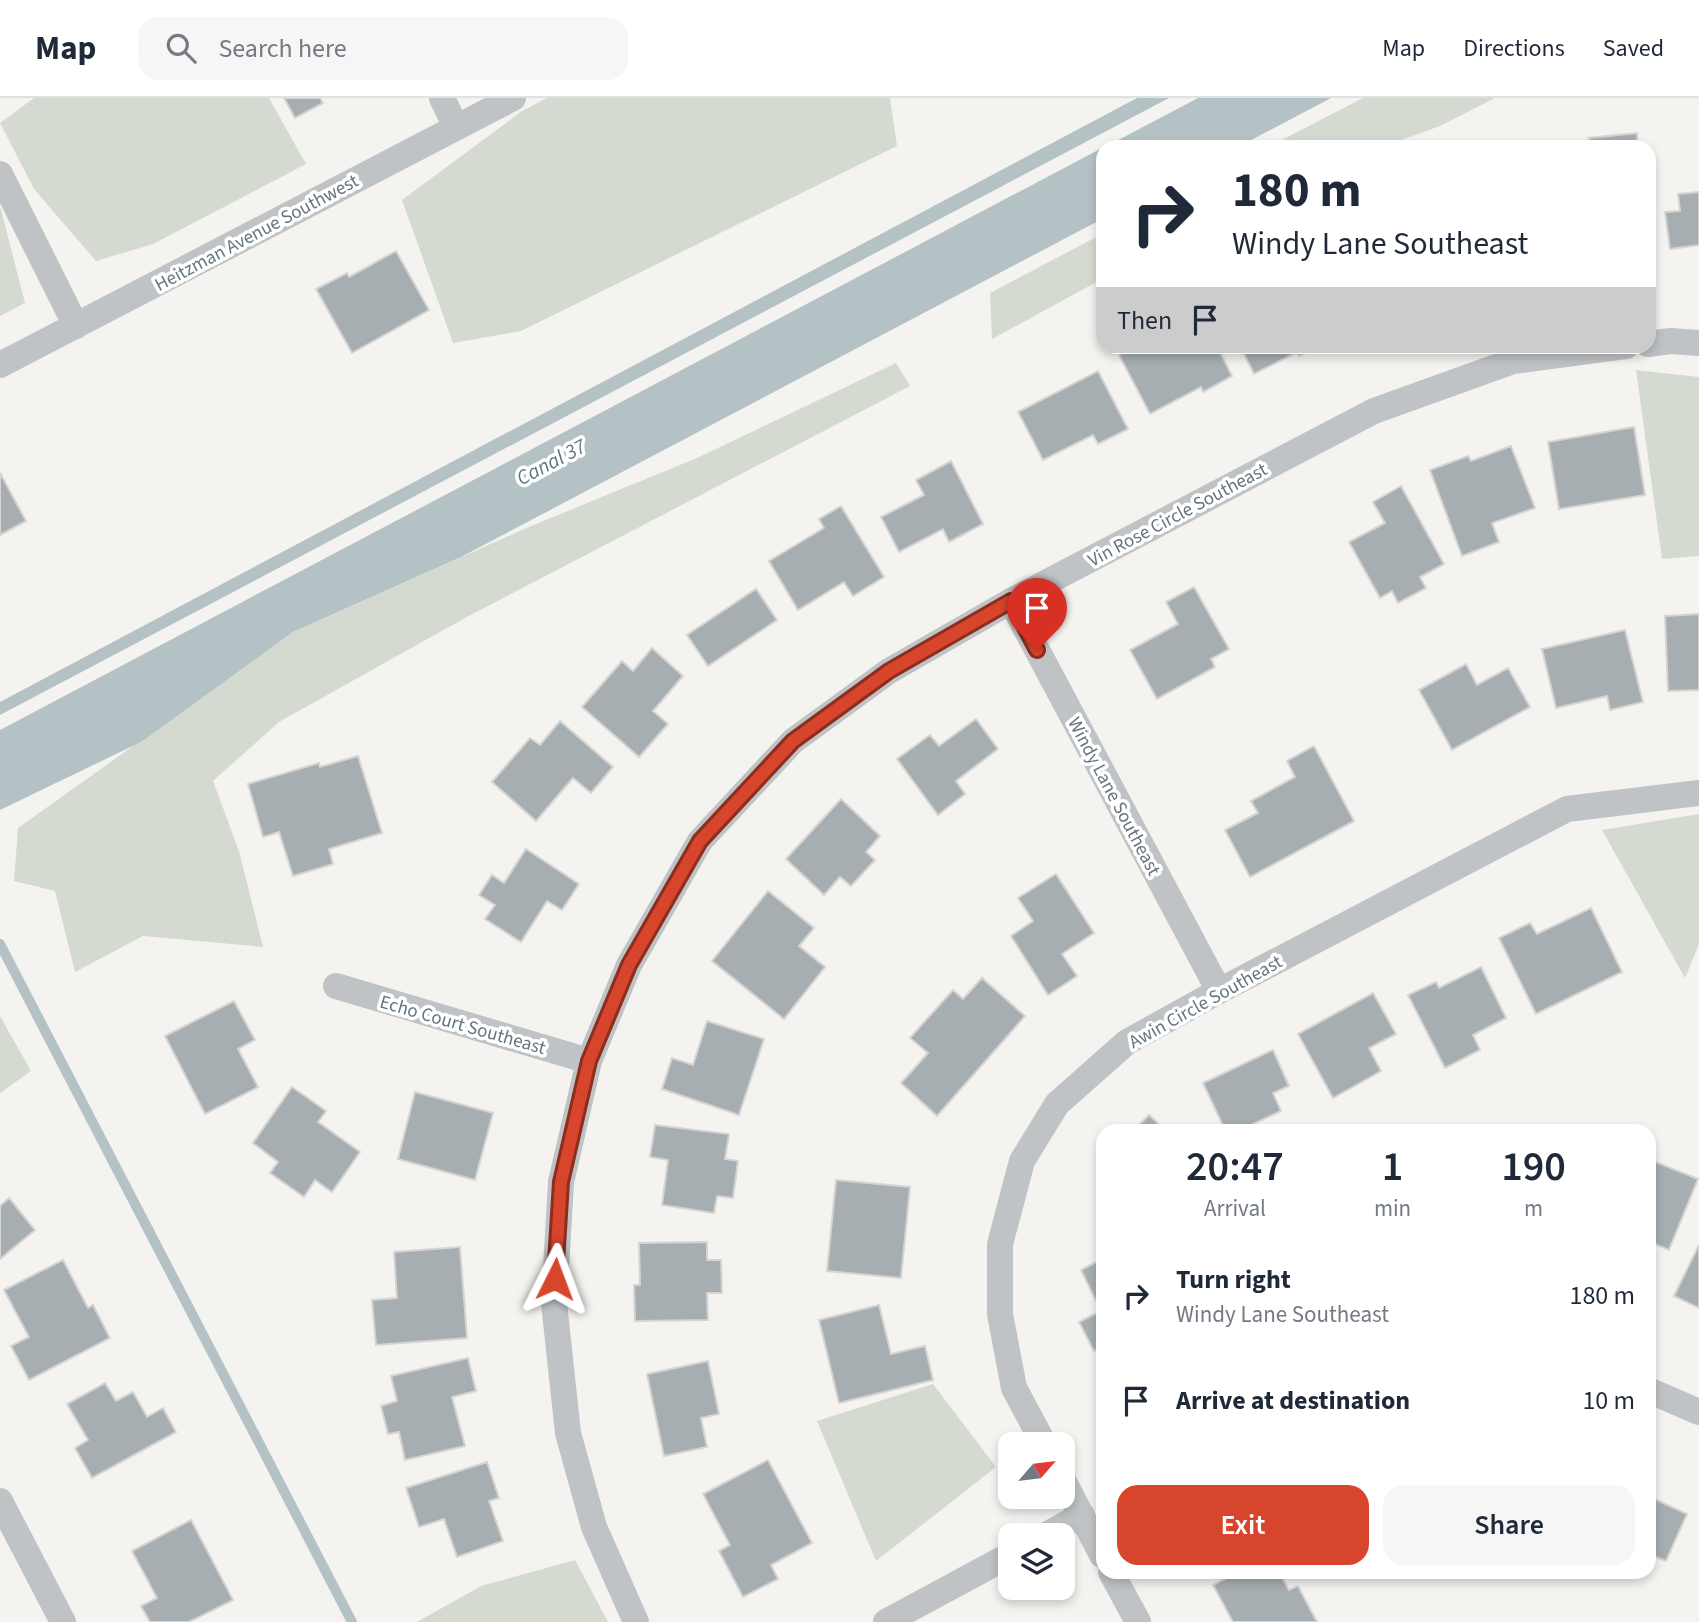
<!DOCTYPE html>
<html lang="en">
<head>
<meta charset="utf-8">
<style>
	:root { --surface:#fff; --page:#f6f6f7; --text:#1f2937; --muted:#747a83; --line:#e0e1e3; --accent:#d7452c }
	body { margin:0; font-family:"Source Sans 3",sans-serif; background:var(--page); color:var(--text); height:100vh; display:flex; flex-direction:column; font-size:26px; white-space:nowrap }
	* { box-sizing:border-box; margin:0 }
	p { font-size:23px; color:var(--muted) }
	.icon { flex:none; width:38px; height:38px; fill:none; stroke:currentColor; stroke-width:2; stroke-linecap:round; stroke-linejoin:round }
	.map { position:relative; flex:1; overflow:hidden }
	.drawer { position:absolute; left:1096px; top:1026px; width:560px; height:455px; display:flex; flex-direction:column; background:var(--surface); border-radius:21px; box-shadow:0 4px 10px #0003 }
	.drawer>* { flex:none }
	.guide { position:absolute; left:1096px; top:42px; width:560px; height:214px; border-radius:21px; box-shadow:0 4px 10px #0003; background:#fff; color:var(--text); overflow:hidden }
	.needle { width:46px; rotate:62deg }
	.fabs { position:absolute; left:998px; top:1334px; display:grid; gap:14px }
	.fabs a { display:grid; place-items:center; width:77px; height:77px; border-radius:14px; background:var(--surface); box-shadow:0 4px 10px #0003; font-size:35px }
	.pin { position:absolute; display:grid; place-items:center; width:60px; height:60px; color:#fff; margin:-72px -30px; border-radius:50% 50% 50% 0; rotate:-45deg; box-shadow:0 0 7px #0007 }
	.pin .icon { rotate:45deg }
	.me { position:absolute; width:77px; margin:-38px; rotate:3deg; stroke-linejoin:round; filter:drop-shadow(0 0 5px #0008) }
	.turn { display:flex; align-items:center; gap:24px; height:147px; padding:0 21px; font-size:32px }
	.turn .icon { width:91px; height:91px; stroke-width:2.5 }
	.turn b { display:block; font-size:49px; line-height:60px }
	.then { display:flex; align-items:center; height:66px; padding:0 21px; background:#0003; gap:14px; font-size:26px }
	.eta { display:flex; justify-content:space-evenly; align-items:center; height:119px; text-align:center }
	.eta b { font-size:42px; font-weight:600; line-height:49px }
	.cta { display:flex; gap:14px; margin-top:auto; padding:14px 21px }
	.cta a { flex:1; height:80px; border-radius:21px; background:var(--accent); color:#fff; font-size:28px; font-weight:600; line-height:80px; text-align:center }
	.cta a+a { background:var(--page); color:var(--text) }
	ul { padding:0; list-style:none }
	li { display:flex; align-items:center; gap:21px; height:105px; padding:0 21px }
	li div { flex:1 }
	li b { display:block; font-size:26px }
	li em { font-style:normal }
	header { display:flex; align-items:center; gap:42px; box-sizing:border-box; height:98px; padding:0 35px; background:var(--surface); border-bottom:2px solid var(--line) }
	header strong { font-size:33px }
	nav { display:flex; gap:38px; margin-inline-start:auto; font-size:24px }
	.search { width:490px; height:63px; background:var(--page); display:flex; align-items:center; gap:18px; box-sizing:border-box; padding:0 24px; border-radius:21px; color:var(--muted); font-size:26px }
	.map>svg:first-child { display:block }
	.green { fill:#d5dad1 }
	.water { fill:#b5c2c5 }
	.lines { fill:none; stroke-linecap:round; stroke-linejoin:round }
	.stream { stroke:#b5c2c5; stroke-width:10 }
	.building { fill:#a6aeb2; stroke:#d5d4d3; stroke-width:2 }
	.street { stroke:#bfc3c6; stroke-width:26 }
	.route-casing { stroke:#8c2d1d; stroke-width:18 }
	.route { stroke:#d7452c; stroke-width:12 }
	.labels { text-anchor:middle; stroke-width:7; stroke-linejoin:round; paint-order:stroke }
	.street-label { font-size:19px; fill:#64757f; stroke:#fff }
	.water-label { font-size:21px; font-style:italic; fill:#60777c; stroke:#fff }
</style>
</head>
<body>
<header>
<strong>Map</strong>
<div class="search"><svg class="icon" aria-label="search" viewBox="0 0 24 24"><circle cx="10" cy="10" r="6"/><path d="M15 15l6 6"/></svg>Search here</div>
<nav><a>Map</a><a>Directions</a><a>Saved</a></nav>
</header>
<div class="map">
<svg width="1699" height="1524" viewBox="0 0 1699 1524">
	<rect width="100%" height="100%" fill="#f4f3f0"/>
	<!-- green -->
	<g class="green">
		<path d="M34,0H269L306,66L153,146L96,163L34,91L0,25Z"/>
		<path d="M547,0H890L897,48L521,233L453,245L402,102L522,13Z"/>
		<path d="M1363,0H1495L1440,28L1382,49H1268Z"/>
		<path d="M0,108L25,205L0,218Z"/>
		<path d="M1102,136V181L992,241L990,195Z"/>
		<path d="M896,265L910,288L465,520L279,624L213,683L239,753L263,849L143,838L75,874L55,793L14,783L18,730L293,534L531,428L697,360Z"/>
		<path d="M1636,272L1699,279V458L1662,461Z"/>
		<path d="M1699,716V846L1685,880L1602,732Z"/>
		<path d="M0,918L31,973L0,995Z"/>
		<path d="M933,1286L996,1369L876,1463L817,1323Z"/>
		<path d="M575,1462L608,1524H417L481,1488Z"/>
	</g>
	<!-- water -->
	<g class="water">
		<path d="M1137,0H1169L0,617V604Z"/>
		<path d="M1198,0H1331L1238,49H1105Z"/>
		<path d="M1102,50V121L461,459L293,534L141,644L0,712V632Z"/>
	</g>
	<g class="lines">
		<!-- stream -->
		<path class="stream" d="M0,846L352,1524"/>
	</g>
	<!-- building -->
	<g class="building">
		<path d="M284,0H320L323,5L295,20Z"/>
		<path d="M1637,35L1638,49H1590L1589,40Z"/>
		<path d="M1699,94V147L1670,151L1665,114L1680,113L1678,96Z"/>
		<path d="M396,153L429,212L352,255L316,191L347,175L349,179Z"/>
		<path d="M1135,248H1217L1232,278L1203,294L1201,289L1150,316L1119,257Z"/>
		<path d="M1240,248H1318L1299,258L1297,254L1254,276Z"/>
		<path d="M1098,273L1128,331L1098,346L1093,337L1043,362L1018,314Z"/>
		<path d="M1634,329L1645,397L1559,411L1548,344Z"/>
		<path d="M1511,348L1535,410L1492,425L1499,444L1462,458L1430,372L1468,358L1471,363Z"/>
		<path d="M951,363L983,426L949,444L943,431L899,454L881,419L924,397L916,382Z"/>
		<path d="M0,375L26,423L0,437Z"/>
		<path d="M1401,388L1444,466L1420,479L1426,490L1398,505L1392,493L1380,500L1349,444L1385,425L1373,404Z"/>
		<path d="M841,408L884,479L853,498L844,484L798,512L769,463L824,430L819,421Z"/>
		<path d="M1194,489L1229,551L1211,561L1215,569L1157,601L1130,552L1178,526L1166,504Z"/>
		<path d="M756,491L777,522L708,568L687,537Z"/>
		<path d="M1699,516V592L1668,593L1665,518Z"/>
		<path d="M1625,532L1643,604L1610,612L1607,598L1556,610L1542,551Z"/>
		<path d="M652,550L683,578L653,613L668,626L639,659L582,609L622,563L633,573Z"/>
		<path d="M1466,566L1477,587L1508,570L1530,609L1452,652L1419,592Z"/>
		<path d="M976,621L998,651L956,683L965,696L938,717L897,661L930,637L939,648Z"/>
		<path d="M560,623L613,669L591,695L573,680L536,723L492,684L530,640L540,647Z"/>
		<path d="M1314,648L1354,723L1250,779L1225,732L1258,715L1251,703L1295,679L1287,663Z"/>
		<path d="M358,658L382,735L329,751L333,766L293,778L279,734L263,739L248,686L319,665L320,669Z"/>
		<path d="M841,701L880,738L866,754L875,762L851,788L840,779L824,797L786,761Z"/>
		<path d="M526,751L579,786L562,812L547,803L521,844L485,821L495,807L479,797L492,777L504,785Z"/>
		<path d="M1056,776L1094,835L1062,856L1077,878L1048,897L1011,838L1033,823L1018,800Z"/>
		<path d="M768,793L814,830L799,848L825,869L784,921L712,863Z"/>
		<path d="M1591,810L1622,874L1536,916L1499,840L1530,825L1537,836Z"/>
		<path d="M1481,869L1506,920L1473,937L1480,952L1445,970L1408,897L1436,884L1439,890Z"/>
		<path d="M982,880L1025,918L937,1018L901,985L928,955L910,940L953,892L963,901Z"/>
		<path d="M1373,895L1396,936L1369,950L1381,973L1333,1000L1298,936Z"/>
		<path d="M234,903L255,942L238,951L258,989L205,1016L165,938Z"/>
		<path d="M707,923L764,941L739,1017L662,991L672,960L693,967Z"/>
		<path d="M1273,952L1289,988L1273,995L1281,1013L1251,1027L1254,1032H1225L1203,985Z"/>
		<path d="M292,989L326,1013L318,1024L360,1054L332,1094L315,1082L304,1099L270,1075L278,1064L253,1045Z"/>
		<path d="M415,994L493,1015L475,1082L398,1061Z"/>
		<path d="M1149,1017L1165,1032H1134Z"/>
		<path d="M655,1027L729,1036L725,1061L738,1063L733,1100L717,1098L714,1115L662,1107L668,1062L650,1059Z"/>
		<path d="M1648,1061L1698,1081L1669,1152L1648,1143L1653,1128L1648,1126Z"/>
		<path d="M836,1082L910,1089L901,1180L827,1173Z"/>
		<path d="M9,1100L35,1132L0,1161V1108Z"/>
		<path d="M707,1144V1162H721L722,1195H707L708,1222L635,1223L634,1187H640L639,1145Z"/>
		<path d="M1699,1147V1210L1674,1198Z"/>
		<path d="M460,1149L467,1240L376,1247L372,1202L397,1200L394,1154Z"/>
		<path d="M1102,1161V1248L1094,1253L1079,1224L1101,1213L1081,1172Z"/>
		<path d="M63,1162L88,1210L93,1207L110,1240L29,1282L11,1248L29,1239L4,1192Z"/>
		<path d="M879,1207L891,1256L925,1248L933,1282L839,1305L819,1222Z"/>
		<path d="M468,1260L476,1293L452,1299L465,1348L405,1362L399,1334L388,1336L381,1308L397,1303L391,1278Z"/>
		<path d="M708,1263L719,1316L701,1320L707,1349L664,1358L647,1276Z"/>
		<path d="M105,1285L116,1303L133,1294L147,1319L163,1310L176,1334L92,1380L75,1350L88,1342L67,1306Z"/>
		<path d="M768,1362L812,1445L771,1467L778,1481L743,1499L719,1453L730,1447L703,1396Z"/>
		<path d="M487,1364L499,1400L489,1403L503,1443L457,1459L444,1421L419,1429L406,1390Z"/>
		<path d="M1648,1398L1687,1416L1666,1463L1648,1456Z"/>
		<path d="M191,1422L233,1502L189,1524H150L141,1508L157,1500L132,1453Z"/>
		<path d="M1238,1474H1279L1289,1492L1298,1488L1317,1524H1233L1213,1487Z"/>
	</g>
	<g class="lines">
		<!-- street -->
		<g class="street">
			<path d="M442,0L456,29"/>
			<path d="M0,76L76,228"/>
			<path d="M1648,246L1671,243L1699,245"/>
			<path d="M0,267L513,0"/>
			<path d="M1011,503L1219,893"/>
			<path d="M336,888L589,963"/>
			<path d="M1648,1292L1699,1314"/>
			<path d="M1044,1346L1014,1290L1000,1216V1146L1022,1063L1057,1006L1127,944L1219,893L1567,711L1699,695"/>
			<path d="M1062,1380L1102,1457"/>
			<path d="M0,1403L63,1524"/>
			<path d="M1046,1437L1082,1417"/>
			<path d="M1111,1474L1138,1524"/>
			<path d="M636,1524L594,1429L568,1335L554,1205L561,1084L589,963L629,867L700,743L793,643L889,573L1011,503L1374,313L1513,263L1626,248"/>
			<path d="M886,1524L1010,1457"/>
		</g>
	</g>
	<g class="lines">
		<!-- route casing -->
		<g class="route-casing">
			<path id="route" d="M555,1181L561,1084L589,963L629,867L700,743L793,643L889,573L1011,503L1037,552"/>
		</g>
		<!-- route -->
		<use href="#route" class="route"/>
	</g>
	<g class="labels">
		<!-- street labels -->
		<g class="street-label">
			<text transform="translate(256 134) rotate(-28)" y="7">Heitzman Avenue Southwest</text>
			<text transform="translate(1177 416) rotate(-28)" y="7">Vin Rose Circle Southeast</text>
			<text transform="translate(1115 698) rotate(62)" y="7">Windy Lane Southeast</text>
			<text transform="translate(1205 903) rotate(-29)" y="7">Awin Circle Southeast</text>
			<text transform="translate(463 926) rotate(16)" y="7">Echo Court Southeast</text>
		</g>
		<!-- water labels -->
		<g class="water-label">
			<text transform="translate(551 364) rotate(-28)" y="7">Canal 37</text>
		</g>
	</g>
</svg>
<div class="fabs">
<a><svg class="needle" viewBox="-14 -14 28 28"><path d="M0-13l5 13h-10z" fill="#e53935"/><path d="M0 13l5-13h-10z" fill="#747a83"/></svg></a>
<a><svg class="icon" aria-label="layers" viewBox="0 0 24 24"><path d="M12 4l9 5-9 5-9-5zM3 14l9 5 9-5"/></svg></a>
</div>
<div class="pin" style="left:1037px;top:552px;background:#d93025"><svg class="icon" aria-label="arrive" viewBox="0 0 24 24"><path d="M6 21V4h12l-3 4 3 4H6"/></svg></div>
<svg class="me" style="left:555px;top:1181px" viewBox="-20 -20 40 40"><path d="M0-17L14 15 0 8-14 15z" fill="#d7452c" stroke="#fff" stroke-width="4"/></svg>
<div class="guide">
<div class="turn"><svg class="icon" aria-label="right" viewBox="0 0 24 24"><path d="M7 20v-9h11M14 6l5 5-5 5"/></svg><div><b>180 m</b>Windy Lane Southeast</div></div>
<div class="then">Then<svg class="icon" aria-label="arrive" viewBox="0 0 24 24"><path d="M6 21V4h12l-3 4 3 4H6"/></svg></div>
</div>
<section class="drawer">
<div class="eta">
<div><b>20:47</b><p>Arrival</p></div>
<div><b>1</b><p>min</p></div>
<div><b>190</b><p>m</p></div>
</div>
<ul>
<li><svg class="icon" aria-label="right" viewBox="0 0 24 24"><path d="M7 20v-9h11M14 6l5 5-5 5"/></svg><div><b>Turn right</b><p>Windy Lane Southeast</p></div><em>180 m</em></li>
<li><svg class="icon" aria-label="arrive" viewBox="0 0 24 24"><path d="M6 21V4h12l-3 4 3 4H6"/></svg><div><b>Arrive at destination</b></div><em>10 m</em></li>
</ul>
<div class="cta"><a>Exit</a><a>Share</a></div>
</section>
</div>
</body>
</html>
